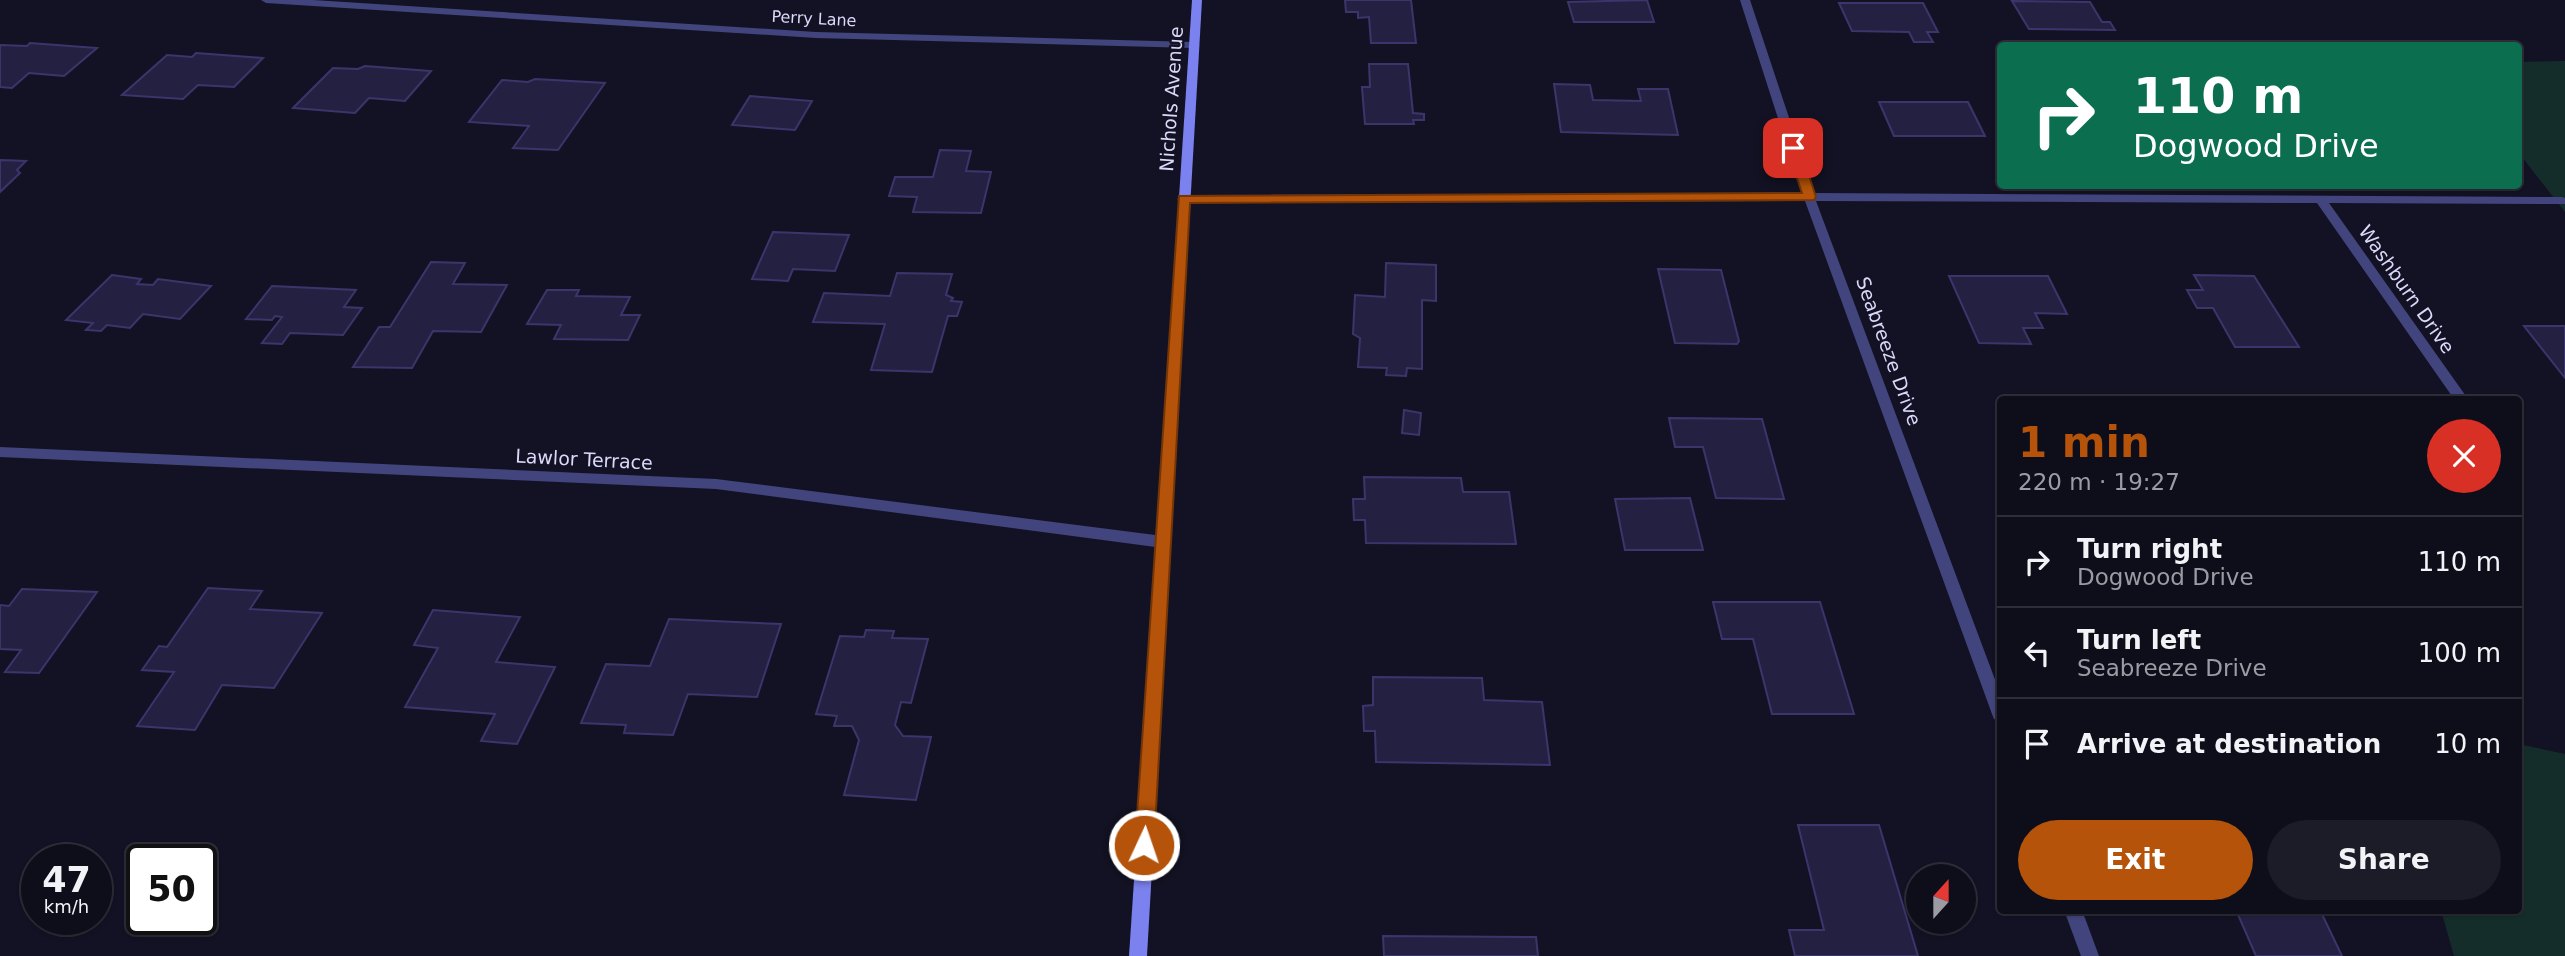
<!DOCTYPE html>
<html lang="en">
<head>
<meta charset="utf-8">
<style>
	:root { --surface:#0e0e1b; --page:#1c1c28; --text:#f1f3f6; --muted:#9b9ca3; --line:#2e2e3a; --accent:#b45309 }
	body { margin:0; font-family:"DejaVu Sans",sans-serif; background:var(--page); color:var(--text); height:100vh; display:flex; flex-direction:column; font-size:26px; white-space:nowrap }
	* { box-sizing:border-box; margin:0 }
	p { font-size:23px; color:var(--muted) }
	.icon { flex:none; width:38px; height:38px; fill:none; stroke:currentColor; stroke-width:2; stroke-linecap:round; stroke-linejoin:round }
	.map { position:relative; flex:1; overflow:hidden }
	.drawer { position:absolute; left:1997px; top:396px; width:525px; height:518px; display:flex; flex-direction:column; background:var(--surface); border-radius:7px; box-shadow:0 2px 5px #0004,0 0 0 2px var(--line) }
	.drawer>* { flex:none }
	.banner { position:absolute; left:1997px; top:42px; width:525px; height:147px; border-radius:7px; box-shadow:0 2px 5px #0004,0 0 0 2px var(--line); background:#0b6e4f; color:#fff; overflow:hidden }
	.needle { width:46px; rotate:21deg }
	.controls { position:absolute; left:1906px; top:864px; display:grid; gap:14px }
	.controls a { display:grid; place-items:center; width:70px; height:70px; border-radius:50%; background:var(--surface); box-shadow:0 2px 5px #0004,0 0 0 2px var(--line); font-size:35px }
	.speed { position:absolute; left:21px; top:844px; display:flex; gap:14px; font-size:35px; font-weight:700; text-align:center }
	.speed>* { display:grid; place-content:center; width:91px; height:91px; border-radius:50%; background:var(--surface); box-shadow:0 2px 5px #0004,0 0 0 2px var(--line); line-height:1 }
	.speed small { font-size:18px; font-weight:400 }
	.speed .limit { border:4px solid #111; border-radius:10px; background:#fff; color:#111 }
	.pin { position:absolute; display:grid; place-items:center; width:60px; height:60px; color:#fff; margin:-30px; border-radius:14px; box-shadow:0 4px 10px #0006 }
	.me { position:absolute; width:77px; margin:-38px; rotate:3deg; stroke-linejoin:round; filter:drop-shadow(0 0 5px #0008) }
	.turn { display:flex; align-items:center; gap:24px; height:147px; padding:0 21px; font-size:32px }
	.turn .icon { width:91px; height:91px; stroke-width:2.5 }
	.turn b { display:block; font-size:49px; line-height:60px }
	.round { display:grid; place-items:center; flex:none; width:74px; height:74px; border-radius:37px; background:var(--page) }
	.head { display:flex; align-items:center; justify-content:space-between; height:119px; padding:0 21px }
	h1 { font-size:42px; font-weight:800; line-height:52px; color:var(--accent) }
	.action { display:flex; gap:14px; margin-top:auto; padding:14px 21px }
	.action a { flex:1; height:80px; border-radius:42px; background:var(--accent); color:#fff; font-size:28px; font-weight:800; line-height:80px; text-align:center }
	.action a+a { background:var(--page); color:var(--text) }
	ul { padding:0; list-style:none }
	li { display:flex; align-items:center; gap:21px; height:91px; padding:0 21px; border-top:2px solid var(--line) }
	li div { flex:1 }
	li b { display:block; font-size:26px }
	li em { font-style:normal }
	.map>svg:first-child { display:block }
	.green { fill:#152d2a }
	.building { fill:#242042; stroke:#3b356c; stroke-width:2 }
	.lines { fill:none; stroke-linecap:round; stroke-linejoin:round }
	.minor { fill:#42457d; fill-rule:evenodd }
	.secondary { fill:#7b82ef; fill-rule:evenodd }
	.route { fill:#b45309; stroke:#753606; stroke-width:2 }
	.labels { text-anchor:middle; stroke-width:5; stroke-linejoin:round; paint-order:stroke }
	.far-street-label { font-size:16px; fill:#dad9fa; stroke:#131224 }
	.street-label { font-size:19px; fill:#dad9fa; stroke:#131224 }
</style>
</head>
<body>
<div class="map">
<svg width="2565" height="956" viewBox="0 0 2565 956">
	<rect width="100%" height="100%" fill="#131224"/>
	<!-- green -->
	<g class="green">
		<path d="M2565,61V212L2518,152V62Z"/>
		<path d="M2518,744L2565,754V956H2454L2441,910H2518Z"/>
	</g>
	<!-- building -->
	<g class="building">
		<path d="M1345,0H1411L1416,43H1371L1369,17L1358,18V12H1346Z"/>
		<path d="M1647,0L1654,22H1574L1568,2Z"/>
		<path d="M2012,1L2090,2L2102,22H2110L2115,30L2029,29Z"/>
		<path d="M1839,3H1923L1938,32H1927L1933,42H1914L1909,32L1852,31Z"/>
		<path d="M30,43L97,48L64,76L29,73L12,88L0,87V45L27,46Z"/>
		<path d="M196,53L263,58L234,87L198,85L183,99L122,95L167,55L192,57Z"/>
		<path d="M1369,64H1408L1413,113L1424,114V120H1413L1414,124H1365L1362,87H1370Z"/>
		<path d="M365,66L431,71L405,101L369,98L355,113L293,108L333,68L358,69Z"/>
		<path d="M535,79L605,83L558,150L513,148L529,126L469,122L502,80L528,82Z"/>
		<path d="M1554,84L1590,85L1593,100L1641,101L1638,89H1668L1678,135L1561,132Z"/>
		<path d="M750,96L812,101L795,130L732,125Z"/>
		<path d="M1879,102H1968L1985,136H1894Z"/>
		<path d="M940,150L971,151L966,171L991,172L981,213L913,212L917,197L889,196L895,177H933Z"/>
		<path d="M0,160L26,161L17,170L20,173L0,192Z"/>
		<path d="M773,232L849,235L835,271L793,269L788,281L752,279Z"/>
		<path d="M431,262L465,263L453,284L507,285L481,332L433,331L412,368L353,367L379,327H390Z"/>
		<path d="M1386,263L1436,265V301L1422,300V369L1407,368L1406,376L1386,375L1387,368L1358,367L1360,338L1353,334L1355,295L1385,297Z"/>
		<path d="M1658,269L1721,270L1739,341L1737,344L1675,343Z"/>
		<path d="M897,273L952,274L946,295L953,298L951,301L962,302L957,316H948L932,372L871,370L885,324L813,322L824,293L890,296Z"/>
		<path d="M112,275L141,279L137,284L153,285L158,279L211,286L180,319L143,314L130,328L107,325L101,331L86,330L93,323L66,320Z"/>
		<path d="M2194,275L2254,276L2299,347H2235L2213,308H2197L2187,290H2203Z"/>
		<path d="M1949,276H2048L2067,314L2035,313L2043,328H2023L2031,344L1979,343Z"/>
		<path d="M272,286L356,290L344,307L362,308L343,335L290,333L282,344L262,343L282,317L275,316L272,320L246,319Z"/>
		<path d="M547,290H579L576,296L630,297L621,315H640L628,340L554,339L561,325L527,324Z"/>
		<path d="M2524,326H2565V378Z"/>
		<path d="M1404,410L1421,413L1419,435L1402,433Z"/>
		<path d="M1669,418L1762,419L1784,499L1716,498L1703,447H1675Z"/>
		<path d="M1364,477L1461,478L1463,492H1509L1516,544L1366,543L1365,520H1354L1353,499H1365Z"/>
		<path d="M1690,498L1703,550H1625L1615,499Z"/>
		<path d="M208,588L262,591L250,609L322,613L274,688L222,685L195,730L137,726L174,672L142,670L159,646L167,647Z"/>
		<path d="M22,589L97,592L39,673L5,672L21,650L0,649V605L9,606Z"/>
		<path d="M1713,602H1820L1854,714H1772L1753,639H1722Z"/>
		<path d="M433,610L520,617L496,662L555,667L517,744L481,741L495,714L405,707L438,648L414,645Z"/>
		<path d="M669,619L781,624L757,697L688,694L673,735L624,733L626,725L581,723L606,664L650,666Z"/>
		<path d="M866,630L894,631L892,638L928,639L911,703L901,702L895,725L903,736L931,737L916,800L844,795L859,740L852,726H834L837,716L816,714L840,636L864,637Z"/>
		<path d="M1373,677L1482,678L1484,700L1542,702L1550,765L1376,762L1375,731H1364L1363,706L1373,705Z"/>
		<path d="M1798,825H1879L1918,956H1795L1789,930H1824Z"/>
		<path d="M2236,910H2320L2342,956H2256Z"/>
		<path d="M1383,936L1536,937L1538,956H1384Z"/>
	</g>
	<g class="lines">
		<!-- minor -->
		<g class="minor">
			<path d="M261,0H313L816,32L1193,42L1198,45L1193,48L816,38L266,3Z"/>
			<path d="M1740,0H1750L1814,193L2562,197L2565,198V204L2329,203L2468,399H2454L2317,203L1816,201L2000,693V721L1994,719L1992,714L1805,201L1183,203L1177,199L1183,195L1802,193Z"/>
			<path d="M0,447L716,479L1163,536L1168,538L1170,542L1168,546L1163,548L716,489L0,457Z"/>
			<path d="M2064,910H2082L2099,956H2081Z"/>
		</g>
		<!-- secondary -->
		<path class="secondary" d="M1192,0H1202L1147,956H1129Z"/>
	</g>
	<!-- route -->
	<path class="route" d="M1793,144L1800,148L1816,197L1814,200L1190,203L1154,845L1151,852L1144,854L1137,852L1135,845L1179,196L1802,193L1787,148Z"/>
	<g class="labels">
		<!-- far-street labels -->
		<g class="far-street-label">
			<text transform="translate(814 18) rotate(3)" y="6">Perry Lane</text>
		</g>
		<!-- street labels -->
		<g class="street-label">
			<text transform="translate(1171 99) rotate(-86)" y="7">Nichols Avenue</text>
			<text transform="translate(2407 289) rotate(55)" y="7">Washburn Drive</text>
			<text transform="translate(1889 351) rotate(70)" y="7">Seabreeze Drive</text>
			<text transform="translate(584 459) rotate(3)" y="7">Lawlor Terrace</text>
		</g>
	</g>
</svg>
<div class="controls">
<a><svg class="needle" viewBox="-14 -14 28 28"><path d="M0-13l5 13h-10z" fill="#e53935"/><path d="M0 13l5-13h-10z" fill="#9b9ca3"/></svg></a>
</div>
<div class="speed"><div>47<small>km/h</small></div><div class="limit">50</div></div>
<div class="pin" style="left:1793px;top:148px;background:#d93025"><svg class="icon" aria-label="arrive" viewBox="0 0 24 24"><path d="M6 21V4h12l-3 4 3 4H6"/></svg></div>
<svg class="me" style="left:1144px;top:845px" viewBox="-20 -20 40 40"><circle r="17" fill="#b45309" stroke="#fff" stroke-width="3"/><path d="M0-11L8 9 0 5-8 9z" fill="#fff"/></svg>
<div class="banner">
<div class="turn"><svg class="icon" aria-label="right" viewBox="0 0 24 24"><path d="M7 20v-9h11M14 6l5 5-5 5"/></svg><div><b>110 m</b>Dogwood Drive</div></div>
</div>
<section class="drawer">
<div class="head"><div><h1>1 min</h1><p>220 m · 19:27</p></div><a class="round" style="background:#d93025;color:#fff"><svg class="icon" aria-label="close" viewBox="0 0 24 24"><path d="M6 6l12 12M18 6L6 18"/></svg></a></div>
<ul>
<li><svg class="icon" aria-label="right" viewBox="0 0 24 24"><path d="M7 20v-9h11M14 6l5 5-5 5"/></svg><div><b>Turn right</b><p>Dogwood Drive</p></div><em>110 m</em></li>
<li><svg class="icon" aria-label="left" viewBox="0 0 24 24"><path d="M17 20v-9H6M10 6l-5 5 5 5"/></svg><div><b>Turn left</b><p>Seabreeze Drive</p></div><em>100 m</em></li>
<li><svg class="icon" aria-label="arrive" viewBox="0 0 24 24"><path d="M6 21V4h12l-3 4 3 4H6"/></svg><div><b>Arrive at destination</b></div><em>10 m</em></li>
</ul>
<div class="action"><a>Exit</a><a>Share</a></div>
</section>
</div>
</body>
</html>
